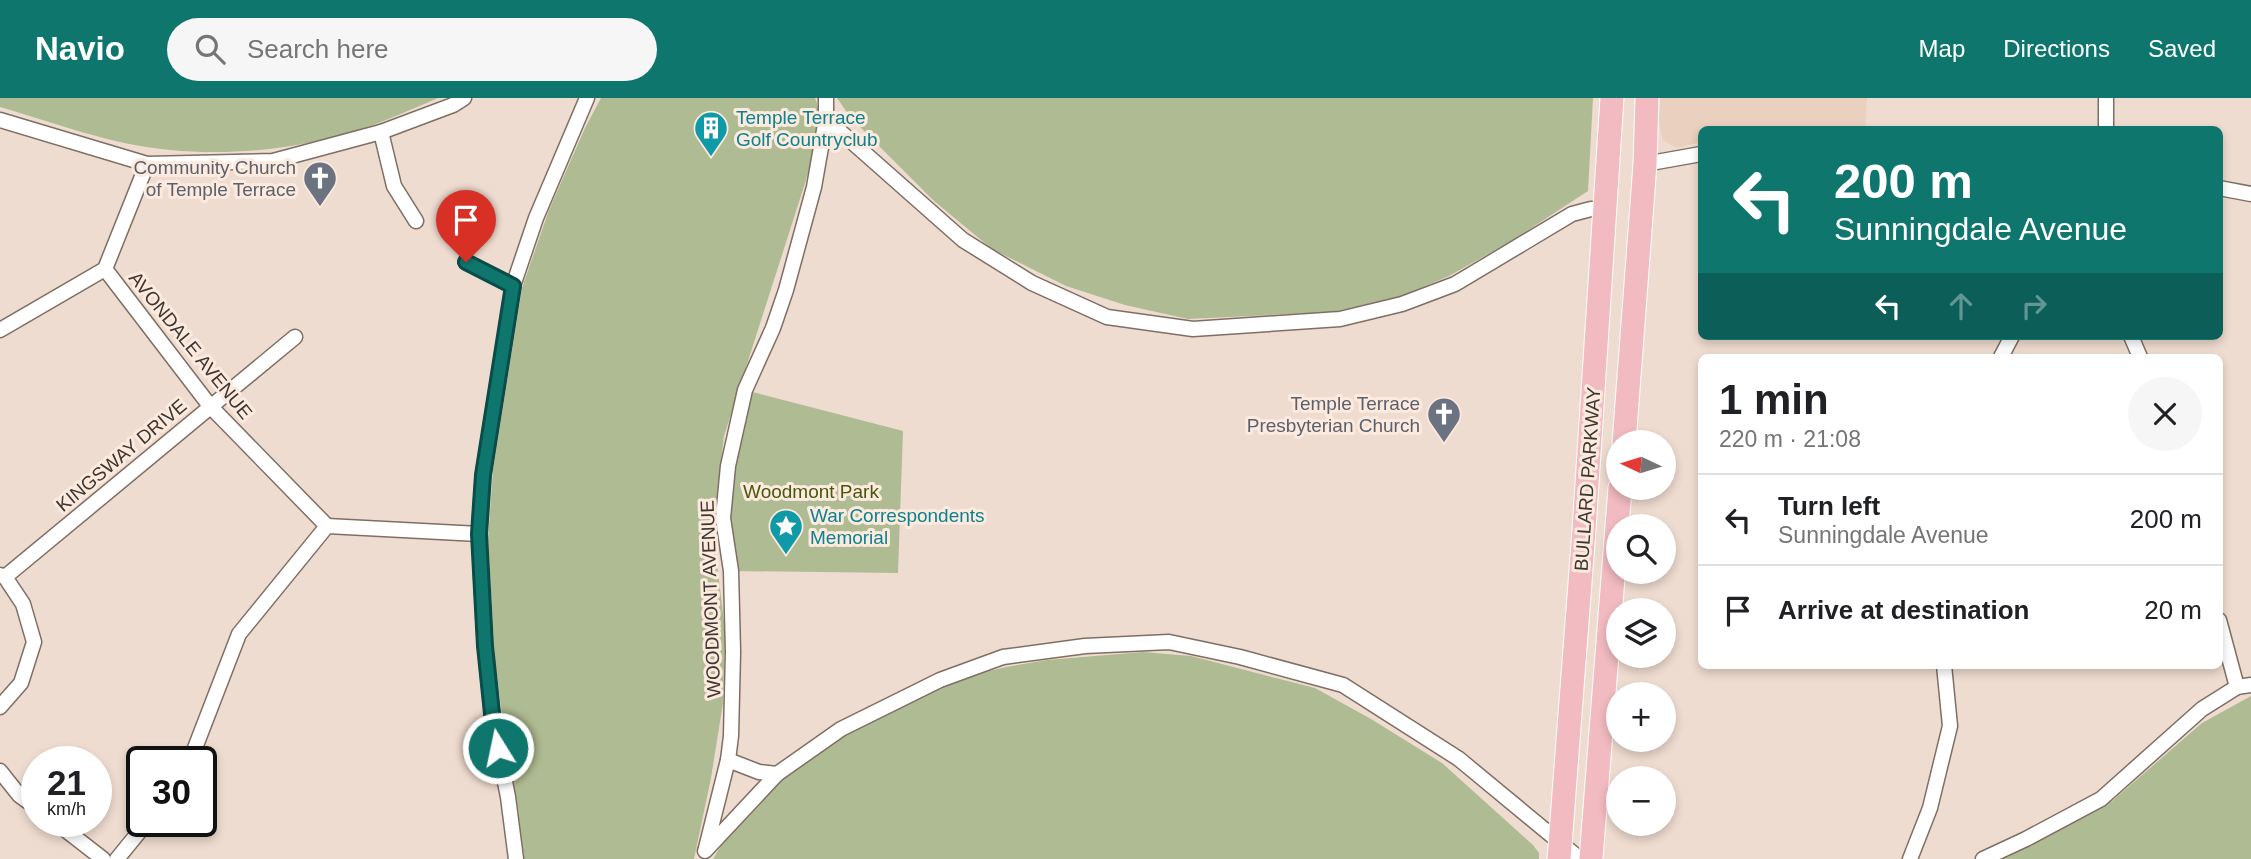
<!DOCTYPE html>
<html lang="en">
<head>
<meta charset="utf-8">
<style>
	:root { --surface:#fff; --page:#f6f6f6; --text:#202124; --muted:#757577; --line:#e0e0e0; --accent:#0f766e }
	body { margin:0; font-family:Arial,sans-serif; background:var(--page); color:var(--text); height:100vh; display:flex; flex-direction:column; font-size:26px; white-space:nowrap }
	* { box-sizing:border-box; margin:0 }
	p { font-size:23px; color:var(--muted) }
	.icon { flex:none; width:38px; height:38px; fill:none; stroke:currentColor; stroke-width:2; stroke-linecap:round; stroke-linejoin:round }
	.map { position:relative; flex:1; overflow:hidden }
	.drawer { position:absolute; left:1698px; top:256px; width:525px; height:315px; display:flex; flex-direction:column; background:var(--surface); border-radius:10px; box-shadow:0 4px 10px #0003 }
	.drawer>* { flex:none }
	.banner { position:absolute; left:1698px; top:28px; width:525px; height:214px; border-radius:10px; box-shadow:0 4px 10px #0003; background:#0f766e; color:#fff; overflow:hidden }
	.needle { width:46px; rotate:274deg }
	.fabs { position:absolute; left:1606px; top:332px; display:grid; gap:14px }
	.fabs a { display:grid; place-items:center; width:70px; height:70px; border-radius:50%; background:var(--surface); box-shadow:0 4px 10px #0003; font-size:35px }
	.speed { position:absolute; left:21px; top:648px; display:flex; gap:14px; font-size:35px; font-weight:700; text-align:center }
	.speed>* { display:grid; place-content:center; width:91px; height:91px; border-radius:50%; background:var(--surface); box-shadow:0 4px 10px #0003; line-height:1 }
	.speed small { font-size:18px; font-weight:400 }
	.speed .limit { border:4px solid #111; border-radius:10px; background:#fff; color:#111 }
	.pin { position:absolute; display:grid; place-items:center; width:60px; height:60px; color:#fff; margin:-72px -30px; border-radius:50% 50% 50% 0; rotate:-45deg; box-shadow:0 0 7px #0007 }
	.pin .icon { rotate:45deg }
	.me { position:absolute; width:77px; margin:-38px; rotate:350deg; stroke-linejoin:round; filter:drop-shadow(0 0 5px #0008) }
	.turn { display:flex; align-items:center; gap:24px; height:147px; padding:0 21px; font-size:32px }
	.turn .icon { width:91px; height:91px; stroke-width:2.5 }
	.turn b { display:block; font-size:49px; line-height:60px }
	.lanes { display:flex; align-items:center; height:66px; padding:0 21px; background:#0003; justify-content:center; gap:35px; direction:ltr }
	.lanes .off { opacity:.35 }
	.round { display:grid; place-items:center; flex:none; width:74px; height:74px; border-radius:37px; background:var(--page) }
	.summary { display:flex; align-items:center; justify-content:space-between; height:119px; padding:0 21px }
	h1 { font-size:42px; font-weight:800; line-height:52px }
	ul { padding:0; list-style:none }
	li { display:flex; align-items:center; gap:21px; height:91px; padding:0 21px; border-top:2px solid var(--line) }
	li div { flex:1 }
	li b { display:block; font-size:26px }
	li em { font-style:normal }
	header { display:flex; align-items:center; gap:42px; box-sizing:border-box; height:98px; padding:0 35px; background:var(--accent); color:#fff }
	header strong { font-size:33px }
	nav { display:flex; gap:38px; margin-inline-start:auto; font-size:24px }
	.search { width:490px; height:63px; background:var(--page); display:flex; align-items:center; gap:18px; box-sizing:border-box; padding:0 24px; border-radius:38px; color:var(--muted); font-size:26px }
	.map>svg:first-child { display:block }
	.built { fill:#e9d0bf }
	.green { fill:#afbb92 }
	.lines { fill:none; stroke-linecap:round; stroke-linejoin:round }
	.street-casing { stroke:#7f6e64; stroke-width:17 }
	.primary-casing { stroke:#fff; stroke-width:25 }
	.street { stroke:#fff; stroke-width:14 }
	.primary { stroke:#f1bbc1; stroke-width:23 }
	.route-casing { stroke:#0a4d48; stroke-width:18 }
	.route { stroke:#0f766e; stroke-width:12 }
	.labels { text-anchor:middle; stroke-width:6; stroke-linejoin:round; paint-order:stroke }
	.culture-label { font-size:19px; fill:#0d838f; stroke:#fdeade; text-anchor:start }
	.worship-label { font-size:19px; fill:#5b616d; stroke:#fdeade; text-anchor:end }
	.street-label { font-size:19px; fill:#3d3631; stroke:#fdeade }
	.park-label { font-size:19px; fill:#48580c; stroke:#fdeade }
</style>
</head>
<body>
<header>
<strong>Navio</strong>
<div class="search"><svg class="icon" aria-label="search" viewBox="0 0 24 24"><circle cx="10" cy="10" r="6"/><path d="M15 15l6 6"/></svg>Search here</div>
<nav><a>Map</a><a>Directions</a><a>Saved</a></nav>
</header>
<div class="map">
<svg width="2251" height="761" viewBox="0 0 2251 761">
	<rect width="100%" height="100%" fill="#efdcd0"/>
	<!-- built -->
	<path class="built" d="M1660,0H1867L1865,31L1701,32V44L1677,50L1662,42L1659,21Z"/>
	<!-- green -->
	<g class="green">
		<path d="M0,0H438C412,11 386,23 359,32C298,51 233,58 170,52C112,47 55,25 0,9Z"/>
		<path d="M601,0H815C825,20 812,61 806,82L724,338L713,433L725,532L723,605L711,680L694,761H523L518,710L507,656L495,563L488,441L493,372L522,190L549,112L585,30Z"/>
		<path d="M837,0H1593L1588,93L1513,142L1449,178L1402,198L1333,214L1188,221L1125,207L1066,188L992,151L934,103L851,20Z"/>
		<path d="M745,292L903,333L898,475L731,473L723,420Z"/>
		<path d="M1143,554L1191,558L1315,590L1371,621L1442,665L1533,747L1539,755V761H713L734,726L780,683L836,643L899,608L960,580L1006,569L1047,562Z"/>
		<path d="M2251,598V761H2003L2112,703L2202,625Z"/>
	</g>
	<g class="lines">
		<!-- street casing -->
		<g class="street-casing">
			<g id="street">
				<path d="M826,21L963,142L1032,185L1107,219L1193,231L1340,221L1402,206L1455,186L1572,116L1591,111H1605"/>
				<path d="M0,22L147,66L273,63L381,34L453,7L464,0"/>
				<path d="M2106,32V0"/>
				<path d="M381,34L394,88L416,123"/>
				<path d="M147,66L105,171L210,308L327,428"/>
				<path d="M1645,66L1701,56"/>
				<path d="M2219,90L2251,96"/>
				<path d="M466,164L513,188"/>
				<path d="M0,232L105,171"/>
				<path d="M2131,238L2140,259"/>
				<path d="M2001,259L2012,238"/>
				<path d="M0,477L5,479L23,506L34,544L21,585L0,609"/>
				<path d="M5,479L295,239"/>
				<path d="M2219,522L2237,589"/>
				<path d="M728,662L759,674L777,676"/>
				<path d="M190,663L239,536L327,428L479,436"/>
				<path d="M0,673L19,697L37,710"/>
				<path d="M54,723L103,761"/>
				<path d="M706,750L728,662L731,638L733,554L731,473L723,420L728,368L745,292L773,230L786,192L814,89L826,21V0"/>
				<path d="M705,753L777,676L841,631L940,582L1003,559L1085,548L1169,544L1240,559L1343,587L1459,661L1580,761"/>
				<path d="M117,761L148,723"/>
				<path d="M516,761L508,699L493,625L485,548L479,436L483,377L513,188L536,120L587,0"/>
				<path d="M1910,761L1930,710L1950,628L1944,567"/>
				<path d="M1983,761L2026,741L2101,701L2202,611L2237,589L2251,587"/>
			</g>
		</g>
		<!-- primary casing -->
		<g class="primary-casing">
			<g id="primary">
				<path d="M1624,345L1645,66L1647,0"/>
				<path d="M1559,761L1584,432L1612,0"/>
				<path d="M1591,761L1620,390"/>
			</g>
		</g>
		<!-- street -->
		<use href="#street" class="street"/>
		<!-- primary -->
		<use href="#primary" class="primary"/>
	</g>
	<g class="lines">
		<!-- route casing -->
		<g class="route-casing">
			<path id="route" d="M466,164L513,188L483,377L479,436L485,548L493,625L498,650"/>
		</g>
		<!-- route -->
		<use href="#route" class="route"/>
	</g>
	<!-- icons -->
	<defs>
		<g id="building-pin" transform="scale(1.75)"><path d="M0 17L-7.5 6A9.5 9.5 0 1 1 7.5 6Z" fill="#0f9aa8" stroke="#fdeade"/><path d="M-4-6H4V6H1V3H-1V6H-4ZM-2.5-4.3h1.7v1.8h-1.7ZM.8-4.3h1.7v1.8H.8ZM-2.5-1h1.7V.8h-1.7ZM.8-1h1.7V.8H.8Z" fill="#fff"/></g>
		<g id="church-pin" transform="scale(1.75)"><path d="M0 17L-7.5 6A9.5 9.5 0 1 1 7.5 6Z" fill="#6b7280" stroke="#fdeade"/><path d="M-1.2-6h2.4v3.5h3.3v2.4h-3.3V6h-2.4V-.1h-3.3v-2.4h3.3Z" fill="#fff"/></g>
		<g id="sight-pin" transform="scale(1.75)"><path d="M0 17L-7.5 6A9.5 9.5 0 1 1 7.5 6Z" fill="#0f9aa8" stroke="#fdeade"/><path d="M0-6L1.8-2.2L6-1.7L2.9 1.2L3.7 5.4L0 3.3L-3.7 5.4L-2.9 1.2L-6-1.7L-1.8-2.2Z" fill="#fff"/></g>
	</defs>
	<g fill-rule="evenodd">
		<use href="#building-pin" x="711" y="30"/>
		<use href="#church-pin" x="320" y="80"/>
		<use href="#church-pin" x="1444" y="316"/>
		<use href="#sight-pin" x="786" y="428"/>
	</g>
	<g class="labels">
		<!-- culture labels -->
		<g class="culture-label">
			<text x="736" y="26">Temple Terrace<tspan x="736" dy="22">Golf Countryclub</tspan></text>
			<text x="810" y="424">War Correspondents<tspan x="810" dy="22">Memorial</tspan></text>
		</g>
		<!-- worship labels -->
		<g class="worship-label">
			<text x="296" y="76">Community Church<tspan x="296" dy="22">of Temple Terrace</tspan></text>
			<text x="1420" y="312">Temple Terrace<tspan x="1420" dy="22">Presbyterian Church</tspan></text>
		</g>
		<!-- street labels -->
		<g class="street-label">
			<text transform="translate(191 247) rotate(51)" y="7">AVONDALE AVENUE</text>
			<text transform="translate(121 357) rotate(-40)" y="7">KINGSWAY DRIVE</text>
			<text transform="translate(1587 381) rotate(-86)" y="7">BULLARD PARKWAY</text>
			<text transform="translate(710 501) rotate(-92)" y="7">WOODMONT AVENUE</text>
		</g>
		<!-- park labels -->
		<g class="park-label">
			<text x="811" y="400">Woodmont Park</text>
		</g>
	</g>
</svg>
<div class="fabs">
<a><svg class="needle" viewBox="-14 -14 28 28"><path d="M0-13l5 13h-10z" fill="#e53935"/><path d="M0 13l5-13h-10z" fill="#757577"/></svg></a>
<a><svg class="icon" aria-label="search" viewBox="0 0 24 24"><circle cx="10" cy="10" r="6"/><path d="M15 15l6 6"/></svg></a>
<a><svg class="icon" aria-label="layers" viewBox="0 0 24 24"><path d="M12 4l9 5-9 5-9-5zM3 14l9 5 9-5"/></svg></a>
<a>+</a>
<a>−</a>
</div>
<div class="speed"><div>21<small>km/h</small></div><div class="limit">30</div></div>
<div class="pin" style="left:466px;top:164px;background:#d93025"><svg class="icon" aria-label="arrive" viewBox="0 0 24 24"><path d="M6 21V4h12l-3 4 3 4H6"/></svg></div>
<svg class="me" style="left:498px;top:650px" viewBox="-20 -20 40 40"><circle r="17" fill="#0f766e" stroke="#fff" stroke-width="3"/><path d="M0-11L8 9 0 5-8 9z" fill="#fff"/></svg>
<div class="banner">
<div class="turn"><svg class="icon" aria-label="left" viewBox="0 0 24 24"><path d="M17 20v-9H6M10 6l-5 5 5 5"/></svg><div><b>200 m</b>Sunningdale Avenue</div></div>
<div class="lanes"><svg class="icon" aria-label="left" viewBox="0 0 24 24"><path d="M17 20v-9H6M10 6l-5 5 5 5"/></svg><svg class="icon off" aria-label="ahead" viewBox="0 0 24 24"><path d="M12 20V5M6 11l6-6 6 6"/></svg><svg class="icon off" aria-label="right" viewBox="0 0 24 24"><path d="M7 20v-9h11M14 6l5 5-5 5"/></svg></div>
</div>
<section class="drawer">
<div class="summary"><div><h1>1 min</h1><p>220 m · 21:08</p></div><a class="round"><svg class="icon" aria-label="close" viewBox="0 0 24 24"><path d="M6 6l12 12M18 6L6 18"/></svg></a></div>
<ul>
<li><svg class="icon" aria-label="left" viewBox="0 0 24 24"><path d="M17 20v-9H6M10 6l-5 5 5 5"/></svg><div><b>Turn left</b><p>Sunningdale Avenue</p></div><em>200 m</em></li>
<li><svg class="icon" aria-label="arrive" viewBox="0 0 24 24"><path d="M6 21V4h12l-3 4 3 4H6"/></svg><div><b>Arrive at destination</b></div><em>20 m</em></li>
</ul>
</section>
</div>
</body>
</html>
